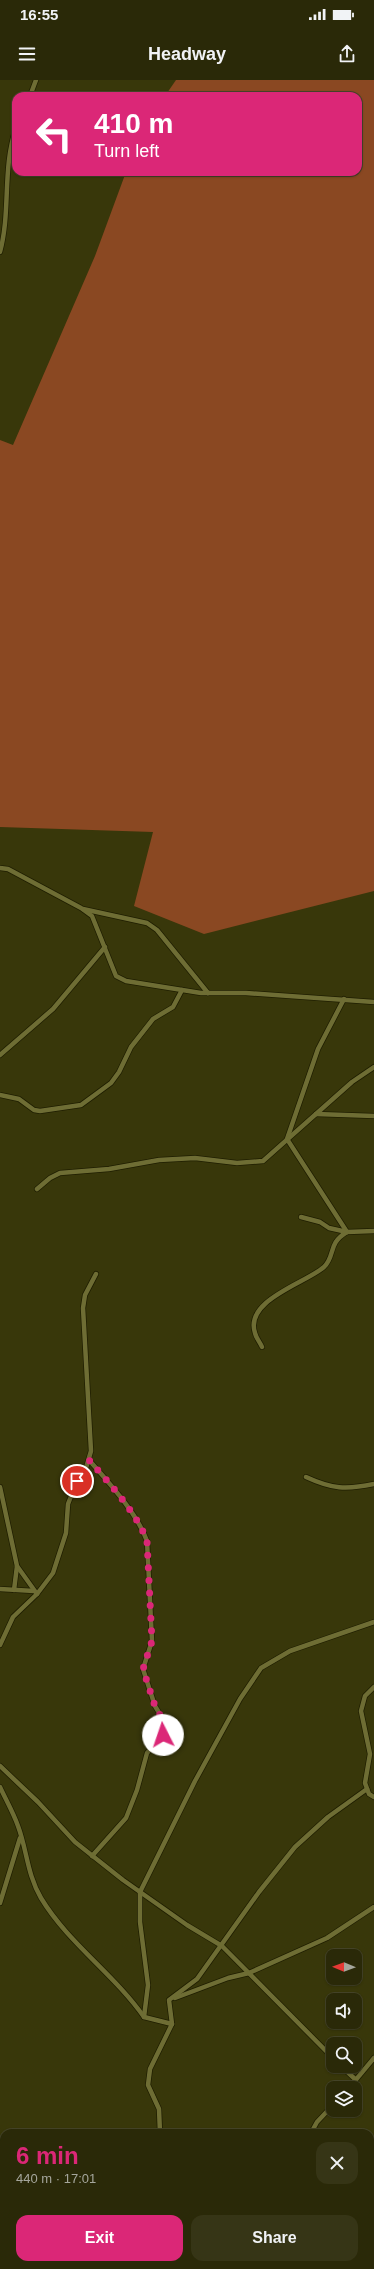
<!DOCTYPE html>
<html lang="en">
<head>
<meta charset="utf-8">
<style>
	:root { --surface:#2a2908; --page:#363516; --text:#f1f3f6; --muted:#a5a69c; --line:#464529; --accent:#db2777 }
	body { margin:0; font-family:Helvetica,sans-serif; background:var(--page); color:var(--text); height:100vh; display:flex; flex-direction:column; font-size:15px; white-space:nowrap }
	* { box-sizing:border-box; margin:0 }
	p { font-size:13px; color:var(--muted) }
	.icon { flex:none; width:22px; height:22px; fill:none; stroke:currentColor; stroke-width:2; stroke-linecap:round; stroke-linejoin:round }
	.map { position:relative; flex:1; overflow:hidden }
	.sheet { position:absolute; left:0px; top:2049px; width:374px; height:140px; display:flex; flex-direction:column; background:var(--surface); border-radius:12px 12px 0 0; box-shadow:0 1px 3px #0004,0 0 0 1px var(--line) }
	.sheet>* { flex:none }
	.hud { position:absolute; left:12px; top:12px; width:350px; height:84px; border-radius:12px; box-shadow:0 1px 3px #0004,0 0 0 1px var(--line); background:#db2777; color:#fff; overflow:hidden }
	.needle { width:26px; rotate:271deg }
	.controls { position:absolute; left:326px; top:1869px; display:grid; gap:8px }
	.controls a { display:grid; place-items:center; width:36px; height:36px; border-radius:8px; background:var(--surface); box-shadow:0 1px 3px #0004,0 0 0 1px var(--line); font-size:20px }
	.pin { position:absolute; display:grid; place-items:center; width:34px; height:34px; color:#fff; margin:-17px; border:2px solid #fff; border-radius:50%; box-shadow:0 1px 4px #0007 }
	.me { position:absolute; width:44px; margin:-22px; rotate:356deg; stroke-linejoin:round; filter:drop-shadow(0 0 3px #0008) }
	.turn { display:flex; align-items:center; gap:14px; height:84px; padding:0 16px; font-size:18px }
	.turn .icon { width:52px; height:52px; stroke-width:2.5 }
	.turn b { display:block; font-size:28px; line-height:34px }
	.round { display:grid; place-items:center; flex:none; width:42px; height:42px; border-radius:12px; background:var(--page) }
	.head { display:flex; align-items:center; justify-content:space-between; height:68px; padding:0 16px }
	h1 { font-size:24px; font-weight:700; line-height:30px; color:var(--accent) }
	.primary-button { display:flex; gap:8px; margin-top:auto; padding:8px 16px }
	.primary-button a { flex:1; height:46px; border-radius:12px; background:var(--accent); color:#fff; font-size:16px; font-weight:700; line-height:46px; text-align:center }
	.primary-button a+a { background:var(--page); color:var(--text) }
	.status { display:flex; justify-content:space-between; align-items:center; height:28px; padding:0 20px; background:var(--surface); direction:ltr }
	.status svg { height:11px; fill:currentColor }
	header { display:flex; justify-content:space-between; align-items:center; height:52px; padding:0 16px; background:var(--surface); font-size:18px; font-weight:700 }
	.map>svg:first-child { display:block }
	.forest { fill:#8a4822 }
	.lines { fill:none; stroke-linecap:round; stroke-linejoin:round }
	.street-casing { stroke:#1f1e01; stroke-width:6 }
	.street { stroke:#6e6d34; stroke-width:4.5 }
	.route { stroke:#db2777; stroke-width:7; stroke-dasharray:0 12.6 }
</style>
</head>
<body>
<div class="status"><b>16:55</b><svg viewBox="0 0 49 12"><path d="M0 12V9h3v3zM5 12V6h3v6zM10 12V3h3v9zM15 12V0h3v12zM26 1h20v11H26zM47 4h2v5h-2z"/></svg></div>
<header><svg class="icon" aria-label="menu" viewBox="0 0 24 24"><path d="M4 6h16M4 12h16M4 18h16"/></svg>Headway<svg class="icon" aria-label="share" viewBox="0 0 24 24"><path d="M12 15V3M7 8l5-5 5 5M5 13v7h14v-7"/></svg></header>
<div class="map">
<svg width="374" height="2189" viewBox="0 0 374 2189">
	<rect width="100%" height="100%" fill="#38370a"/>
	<!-- forest -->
	<path class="forest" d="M176,0H374V811L204,854L134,826L153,752L0,747V360L13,365L95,176L126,92H358V16H165Z"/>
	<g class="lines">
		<!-- street casing -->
		<g class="street-casing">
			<g id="street">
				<path d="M30,16L36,0"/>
				<path d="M0,172C11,131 2,89 16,48"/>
				<path d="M0,788L8,789L81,828L92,836L116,896L126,901L201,913H246L374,922"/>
				<path d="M83,829L147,843L157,850L208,913"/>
				<path d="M344,919L318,969L287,1059L347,1152"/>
				<path d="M0,975L53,929L105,867"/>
				<path d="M0,1015L19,1019L34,1030L40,1031L81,1025L111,1003L119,992L131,967L153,939L173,927L182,910"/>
				<path d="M316,1034L374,1036"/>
				<path d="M37,1109L50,1098L60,1093L109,1089L159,1080L195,1078L237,1083L263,1081L352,1002L374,987"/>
				<path d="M301,1137L320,1142L329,1148L347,1152L374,1151"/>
				<path d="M262,1267C260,1262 256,1258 255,1253C244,1220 306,1203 324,1187C336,1175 327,1164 347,1152"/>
				<path d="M89,1380C109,1403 137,1433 147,1461L152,1561L143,1589L155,1626L164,1641V1648L163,1655L147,1673L137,1710L126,1738L92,1776"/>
				<path d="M306,1397C332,1409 346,1410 374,1404"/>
				<path d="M0,1407L17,1486L37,1514"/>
				<path d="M0,1509L34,1511"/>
				<path d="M14,1510L17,1486"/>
				<path d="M0,1565L13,1537L37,1514L53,1493L66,1453L68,1424L77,1401L86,1388L91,1371L83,1228L85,1215L96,1194"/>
				<path d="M374,1607L365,1616L361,1631L370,1674L365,1703L369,1714L374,1717"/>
				<path d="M0,1686L38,1722L75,1762L123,1800L187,1845L222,1866L333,1978"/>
				<path d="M0,1707C6,1720 13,1732 18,1746C27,1770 27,1794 41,1818C68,1863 114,1894 144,1937L172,1944L150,1989L148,2005L159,2029L160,2053"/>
				<path d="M0,1823L20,1758"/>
				<path d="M175,1918L228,1898L249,1893L327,1858L374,1827"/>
				<path d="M144,1937L148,1905L140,1842V1812L195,1701L240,1619L261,1588L290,1571L374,1542"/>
				<path d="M172,1944L169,1920L197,1899L259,1812L295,1767L328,1737L367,1709"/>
				<path d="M341,1986L356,2000"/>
				<path d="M349,2008L374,1978"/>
				<path d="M311,2053L317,2042L333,2025"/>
				<path d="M196,2185L201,2189"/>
				<path d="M0,2187L24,2185"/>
				<path d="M120,2189L121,2185"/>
				<path d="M178,2189L181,2185"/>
			</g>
		</g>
		<!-- street -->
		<use href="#street" class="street"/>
	</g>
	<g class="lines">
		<!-- route -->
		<path class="route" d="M77,1401L89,1380C109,1403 137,1433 147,1461L152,1561L143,1589L155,1626L164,1642L163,1655"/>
	</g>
</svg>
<div class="controls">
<a><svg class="needle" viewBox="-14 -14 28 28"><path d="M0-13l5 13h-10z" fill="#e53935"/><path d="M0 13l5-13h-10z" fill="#a5a69c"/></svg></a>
<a><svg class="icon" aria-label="sound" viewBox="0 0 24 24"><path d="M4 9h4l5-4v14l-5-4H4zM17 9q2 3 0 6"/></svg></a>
<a><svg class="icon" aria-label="search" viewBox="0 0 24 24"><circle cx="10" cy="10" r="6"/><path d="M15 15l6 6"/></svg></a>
<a><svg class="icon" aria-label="layers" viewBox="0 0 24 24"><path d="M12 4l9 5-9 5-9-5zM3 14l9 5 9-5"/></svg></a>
</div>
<div class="pin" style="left:77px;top:1401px;background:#d93025"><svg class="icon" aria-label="arrive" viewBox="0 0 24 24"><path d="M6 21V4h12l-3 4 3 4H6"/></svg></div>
<svg class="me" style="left:163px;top:1655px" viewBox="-20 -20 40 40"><circle r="19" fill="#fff"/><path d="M0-13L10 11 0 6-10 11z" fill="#db2777"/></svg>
<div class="hud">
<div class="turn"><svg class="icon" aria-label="left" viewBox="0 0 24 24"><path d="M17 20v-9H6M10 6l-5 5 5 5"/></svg><div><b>410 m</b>Turn left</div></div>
</div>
<section class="sheet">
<div class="head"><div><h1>6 min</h1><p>440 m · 17:01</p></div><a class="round"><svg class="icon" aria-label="close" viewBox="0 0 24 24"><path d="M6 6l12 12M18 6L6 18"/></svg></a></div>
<div class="primary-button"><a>Exit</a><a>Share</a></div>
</section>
</div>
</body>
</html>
